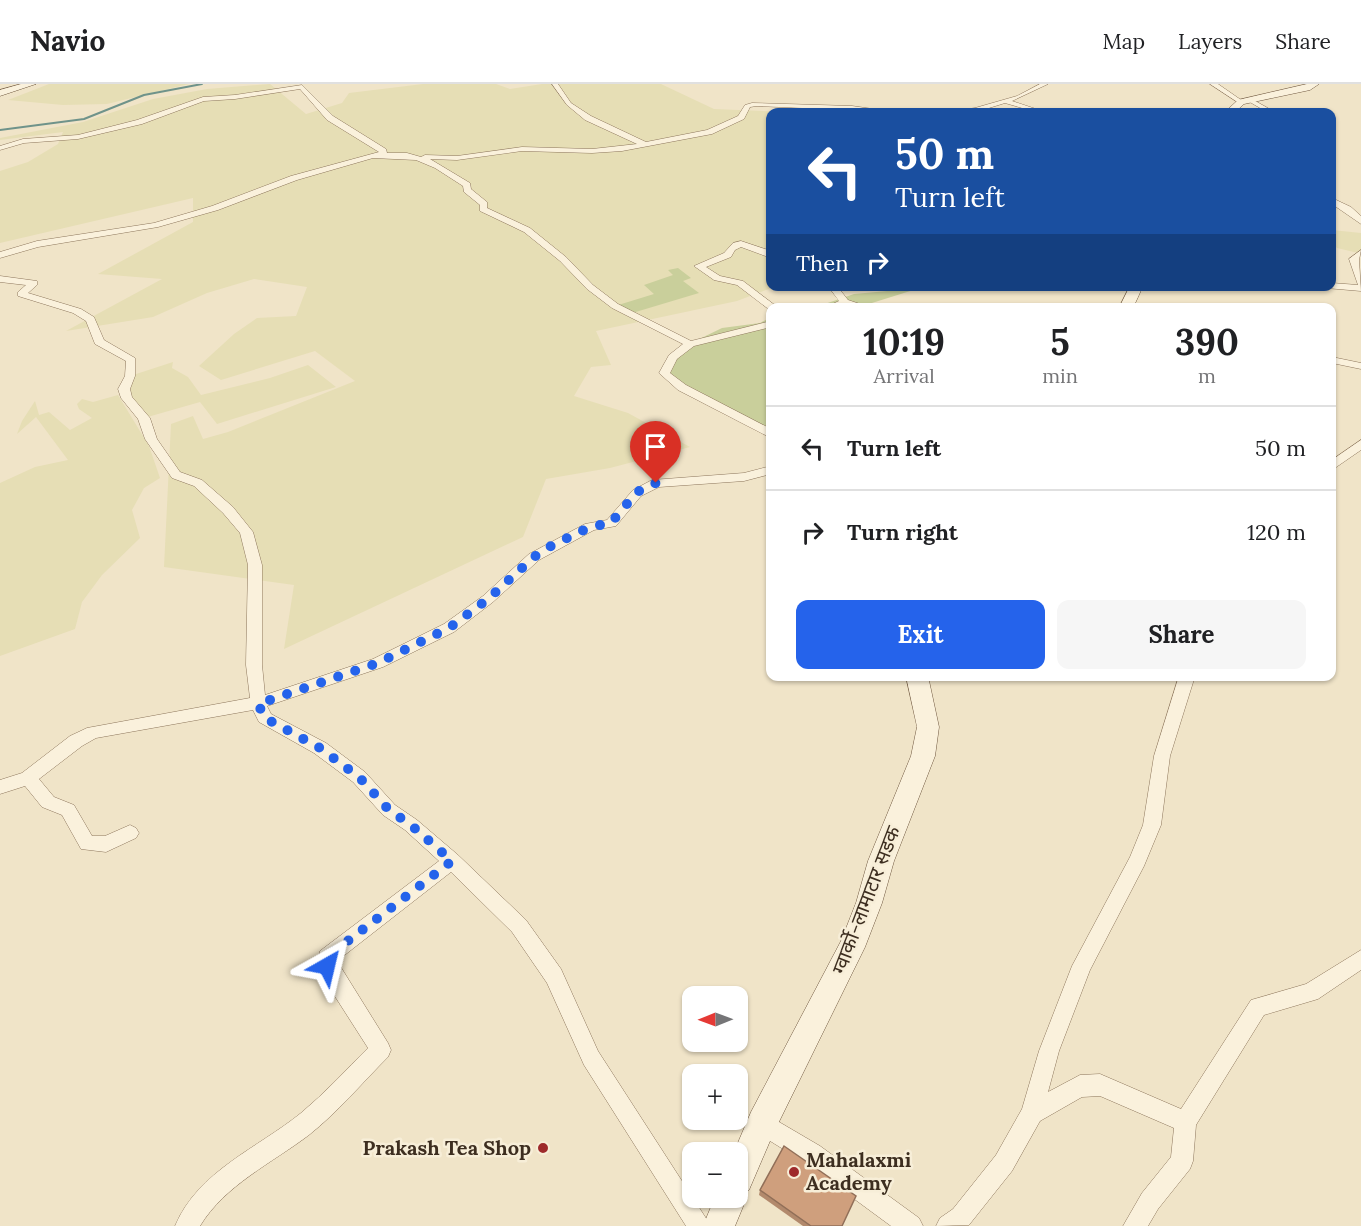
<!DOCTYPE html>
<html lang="en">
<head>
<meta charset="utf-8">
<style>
	:root { --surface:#fff; --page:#f6f6f6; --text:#202124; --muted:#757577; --line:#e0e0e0; --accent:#2563eb }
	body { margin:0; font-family:Lora,"Noto Sans Devanagari",serif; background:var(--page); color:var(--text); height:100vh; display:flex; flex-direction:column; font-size:22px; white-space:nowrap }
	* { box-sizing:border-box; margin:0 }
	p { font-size:20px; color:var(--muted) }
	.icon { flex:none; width:33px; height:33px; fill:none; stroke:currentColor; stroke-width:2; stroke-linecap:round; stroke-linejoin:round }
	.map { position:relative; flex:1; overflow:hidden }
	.details { position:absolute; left:766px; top:219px; width:570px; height:378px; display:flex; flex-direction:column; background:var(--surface); border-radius:12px; box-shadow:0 2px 4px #0004 }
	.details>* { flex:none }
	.banner { position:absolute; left:766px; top:24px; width:570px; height:183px; border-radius:12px; box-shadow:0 2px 4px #0004; background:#1a4fa0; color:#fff; overflow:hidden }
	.needle { width:39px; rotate:269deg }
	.controls { position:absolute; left:682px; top:902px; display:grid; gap:12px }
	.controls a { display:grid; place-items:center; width:66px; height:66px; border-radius:12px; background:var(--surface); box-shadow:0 2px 4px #0004; font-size:30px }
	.pin { position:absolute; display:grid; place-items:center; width:51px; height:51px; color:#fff; margin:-62px -26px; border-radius:50% 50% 50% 0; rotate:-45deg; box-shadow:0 0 6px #0007 }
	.pin .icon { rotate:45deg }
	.me { position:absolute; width:66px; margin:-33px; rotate:37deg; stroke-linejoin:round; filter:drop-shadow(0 0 4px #0008) }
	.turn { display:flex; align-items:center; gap:21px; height:126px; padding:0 30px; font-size:27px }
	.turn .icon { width:78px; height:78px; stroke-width:2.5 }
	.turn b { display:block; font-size:42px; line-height:51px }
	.then { display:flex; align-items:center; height:57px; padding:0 30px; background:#0003; gap:12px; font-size:22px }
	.eta { display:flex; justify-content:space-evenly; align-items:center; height:102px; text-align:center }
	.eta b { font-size:36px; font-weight:700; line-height:42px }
	.action { display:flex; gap:12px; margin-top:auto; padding:12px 30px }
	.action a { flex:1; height:69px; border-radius:12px; background:var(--accent); color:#fff; font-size:24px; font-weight:700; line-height:69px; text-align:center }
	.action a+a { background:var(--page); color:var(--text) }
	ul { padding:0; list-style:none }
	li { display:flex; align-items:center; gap:18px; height:84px; padding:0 30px; border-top:2px solid var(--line) }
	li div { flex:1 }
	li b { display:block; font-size:22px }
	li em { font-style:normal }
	header { display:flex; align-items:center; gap:36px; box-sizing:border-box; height:84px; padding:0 30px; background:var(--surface); border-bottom:2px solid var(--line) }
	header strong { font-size:28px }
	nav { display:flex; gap:33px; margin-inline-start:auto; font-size:21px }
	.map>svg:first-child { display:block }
	.farmland { fill:#e6deb5 }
	.green { fill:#c9cf9b }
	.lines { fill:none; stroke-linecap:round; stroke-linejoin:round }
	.stream { stroke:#6f938a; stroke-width:2 }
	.minor-casing { stroke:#8d765c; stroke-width:1 }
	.secondary-casing { stroke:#6f573f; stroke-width:1 }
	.minor { fill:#faf1dc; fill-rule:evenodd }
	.secondary { fill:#faf1dc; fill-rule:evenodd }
	.wall { fill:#b2896c }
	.building { fill:#cf9f7d; stroke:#916f58; stroke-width:1.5 }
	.route { stroke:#2563eb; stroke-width:10; stroke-dasharray:0 18 }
	.poi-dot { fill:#9e2a2b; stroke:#f7eed8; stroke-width:2 }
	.labels { text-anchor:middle; stroke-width:5; stroke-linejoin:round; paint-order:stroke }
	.near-street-label { font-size:20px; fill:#3d2e20; stroke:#f7eed8 }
	.near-poi-label { font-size:20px; font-weight:bold; fill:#3d2e20; stroke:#f7eed8; text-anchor:end }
</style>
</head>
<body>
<header>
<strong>Navio</strong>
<nav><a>Map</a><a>Layers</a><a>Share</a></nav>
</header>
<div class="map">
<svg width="1361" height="1142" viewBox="0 0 1361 1142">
	<rect width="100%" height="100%" fill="#f0e4c8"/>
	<!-- farmland -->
	<g class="farmland">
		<path d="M49,0H189L107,20L63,21L8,16Z"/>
		<path d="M270,0L306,30L342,19L349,9L423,0H496L510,5L542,0H661L714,25L785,28H771V202L774,203L737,217L596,247L611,281L591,283L574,312L628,329L690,363L610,384L546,395L523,453L284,565L294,501L164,483L171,340L193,332L203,355L228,348L355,297L315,267L221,296L199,282L234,250L257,234L296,232L307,203L254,195L207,209L153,233L66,247L162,195L98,190L193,138V114L0,159V87L28,78L58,60L63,48L0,56V54L83,38L153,15L207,5Z"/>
		<path d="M1332,146L1361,149V167L1358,169L1337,164L1332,159Z"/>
		<path d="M173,278L172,284L188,293L201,311L270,294L308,281L336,303L217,340L200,318L144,334L127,314L130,292Z"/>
		<path d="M118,311L149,362L160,394L144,404L132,426L140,454L102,491L82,518L75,545L0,572V399L35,383L68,376L36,333L17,350L22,337L35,317L39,331L49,328L70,346L92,334L79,325L77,320L82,315L93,318Z"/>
	</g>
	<!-- green -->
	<g class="green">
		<path d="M678,184L691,194L683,197L699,209L629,230L615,222L654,210L644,201L673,191L668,186Z"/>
		<path d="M920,204L859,223L813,224L854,210Z"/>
		<path d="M771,233V350L664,289L685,262L722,244L760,239Z"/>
	</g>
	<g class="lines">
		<!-- stream -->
		<path class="stream" d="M0,46L84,35L144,11L202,0"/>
		<!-- minor casing -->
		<g class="minor-casing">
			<g id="minor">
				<path d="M552,0H558L571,19L591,32L646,58L707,46L738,32L745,21L752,19L852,22L894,28L757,22L750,23L744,35L712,50L622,67L592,69L522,67L457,76L430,75L470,99L471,105L487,118V124L530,144L566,173L593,201L618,220L691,257L771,237V243L694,262L677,275L670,289L686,301L771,345V354L678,306L659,289L669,271L683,260L612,224L587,205L560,177L524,148L480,127V121L464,108L463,102L435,84L416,76L373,74L297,96L218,126L158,143L38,163L0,174V168L37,157L154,139L212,122L291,92L379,68L327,36L300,5L235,15L204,17L142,40L78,55L24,59L0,66V62L23,55L78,51L137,36L203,13L235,11L302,1L333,32L386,65L387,69H407L421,73L425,71L457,72L522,63L592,65L637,60L585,36L567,21Z"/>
				<path d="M1040,0H1048L1012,17L1045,28H1036L1005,19L976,28H949L975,24L1017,12Z"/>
				<path d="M1210,0H1218L1244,18L1239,19Z"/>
				<path d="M1250,14L1273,27L1275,28H1267L1248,17Z"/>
				<path d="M1332,114L1351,123L1361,132V140L1332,120Z"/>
				<path d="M741,157L771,167V174L741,163L735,166L731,173L706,183L720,192L743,197L776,222L777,224H771V227L737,201L714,196L694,182L724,169L733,159Z"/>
				<path d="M1361,166L1359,176L1361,207L1326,204L1325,202H1332V199L1358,201L1349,175Z"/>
				<path d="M0,192L37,197V201L28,209L81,225L94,233L104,256L135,274V292L130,305L132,313L150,334L157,355L180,388L202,396L233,423L253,448L262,481V581L265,611L373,575L444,540L483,512L529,470L585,440L607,436L633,406L652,396L744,389L771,382V390L744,397L659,403L641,412L616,442L594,446L539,476L493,518L454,548L383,583L267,622L271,630L326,659L365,688L395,721L417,736L458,771L526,836L561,885L598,967L711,1142H686L584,981L547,899L512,848L451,788L337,877L388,959L391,966L388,973C362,999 338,1028 309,1051C272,1079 225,1101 200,1142H175C198,1087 258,1064 301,1029C325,1009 346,986 368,964L320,889L317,882L320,867L439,777L405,746L383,731L353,698L314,669L259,638L253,626L96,654L82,662L39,695L54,713L74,721L92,752H105L130,741L136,744L139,749L136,754L106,768L81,765L62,731L42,723L25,702L0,710V696L22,689L70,652L87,644L250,614L246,581L248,481L240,449L223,429L194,402L172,394L145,355L138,335L121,314L118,305L125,292L126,277L95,260L86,237L73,229L18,212V208L26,201L0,198Z"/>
				<path d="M828,202H837L848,216L866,222L824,224L839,217Z"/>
				<path d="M1332,273L1361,279V285L1332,279Z"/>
				<path d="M1361,356V366L1332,386V376Z"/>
				<path d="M1179,592H1195L1170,672L1161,741L1144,782L1090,886L1059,967L1048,1008L1080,991L1100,990L1181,1025L1251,916L1306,900L1361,866V886L1318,915L1264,931L1196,1041L1193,1077L1190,1085L1158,1125L1148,1142H1123L1142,1109L1171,1073L1174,1044L1100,1012L1082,1013L1040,1037L1012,1087L969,1141L936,1142L940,1134L953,1125L996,1071L1022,1025L1039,967L1072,882L1130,773L1143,741L1154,672Z"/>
				<path d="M762,1028L820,1062L919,1134L923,1142H891L804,1078L754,1047L751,1039L754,1031Z"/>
			</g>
		</g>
		<!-- secondary casing -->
		<g class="secondary-casing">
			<g id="secondary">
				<path d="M21,0H36L0,12V6Z"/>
				<path d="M1307,0H1319L1310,6L1244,20L1235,28H1225L1238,16Z"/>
				<path d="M1130,202H1143L1133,224H1119Z"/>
				<path d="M906,592H928L939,643L935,672L894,777L882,819L865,863L773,1050L749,1106L745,1108L747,1113L735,1142H703L715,1113H738V1068H734L751,1028L841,857L856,819L868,777L911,672L917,643Z"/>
			</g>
		</g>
		<!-- minor -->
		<use href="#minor" class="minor"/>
		<!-- secondary -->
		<use href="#secondary" class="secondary"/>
	</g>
	<!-- wall -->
	<path class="wall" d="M760,1106L842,1142H803L759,1111Z"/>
	<!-- building -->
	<path class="building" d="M784,1062L856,1112L842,1142H811L760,1106Z"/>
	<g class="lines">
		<!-- route -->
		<path class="route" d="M327,882V873L452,777L411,741L389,726L359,693L320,664L265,634L258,620L378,579L449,544L488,515L534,473L547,464L590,443L611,439L637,408L656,399"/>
	</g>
	<!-- markers -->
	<g class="poi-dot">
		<circle cx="543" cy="1064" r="6"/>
		<circle cx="794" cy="1088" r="6"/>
	</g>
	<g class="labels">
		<!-- near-street labels -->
		<g class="near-street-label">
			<text transform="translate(866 816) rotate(-69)" y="7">ग्वार्को-लामाटार सडक</text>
		</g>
		<!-- near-poi labels -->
		<g class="near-poi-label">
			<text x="531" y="1071">Prakash Tea Shop</text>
			<text x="806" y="1083" text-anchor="start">Mahalaxmi<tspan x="806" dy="23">Academy</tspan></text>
		</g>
	</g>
</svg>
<div class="controls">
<a><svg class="needle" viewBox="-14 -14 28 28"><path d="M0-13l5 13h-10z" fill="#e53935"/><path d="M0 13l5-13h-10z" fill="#757577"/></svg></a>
<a>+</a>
<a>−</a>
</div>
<div class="pin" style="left:656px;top:399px;background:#d93025"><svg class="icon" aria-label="arrive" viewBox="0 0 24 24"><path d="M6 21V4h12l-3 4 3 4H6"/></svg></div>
<svg class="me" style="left:327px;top:882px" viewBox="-20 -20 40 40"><path d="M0-17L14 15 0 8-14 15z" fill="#2563eb" stroke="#fff" stroke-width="4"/></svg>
<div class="banner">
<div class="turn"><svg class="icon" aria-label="left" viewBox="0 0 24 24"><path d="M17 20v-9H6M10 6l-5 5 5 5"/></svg><div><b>50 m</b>Turn left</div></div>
<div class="then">Then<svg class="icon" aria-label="right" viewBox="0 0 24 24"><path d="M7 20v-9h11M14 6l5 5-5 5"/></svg></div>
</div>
<section class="details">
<div class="eta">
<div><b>10:19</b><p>Arrival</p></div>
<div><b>5</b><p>min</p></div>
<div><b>390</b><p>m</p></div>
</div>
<ul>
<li><svg class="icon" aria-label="left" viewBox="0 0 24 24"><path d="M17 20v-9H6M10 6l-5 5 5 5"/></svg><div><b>Turn left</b></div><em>50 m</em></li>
<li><svg class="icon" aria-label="right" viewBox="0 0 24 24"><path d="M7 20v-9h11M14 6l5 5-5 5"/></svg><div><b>Turn right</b></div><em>120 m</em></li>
</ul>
<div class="action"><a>Exit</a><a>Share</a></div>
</section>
</div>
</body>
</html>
